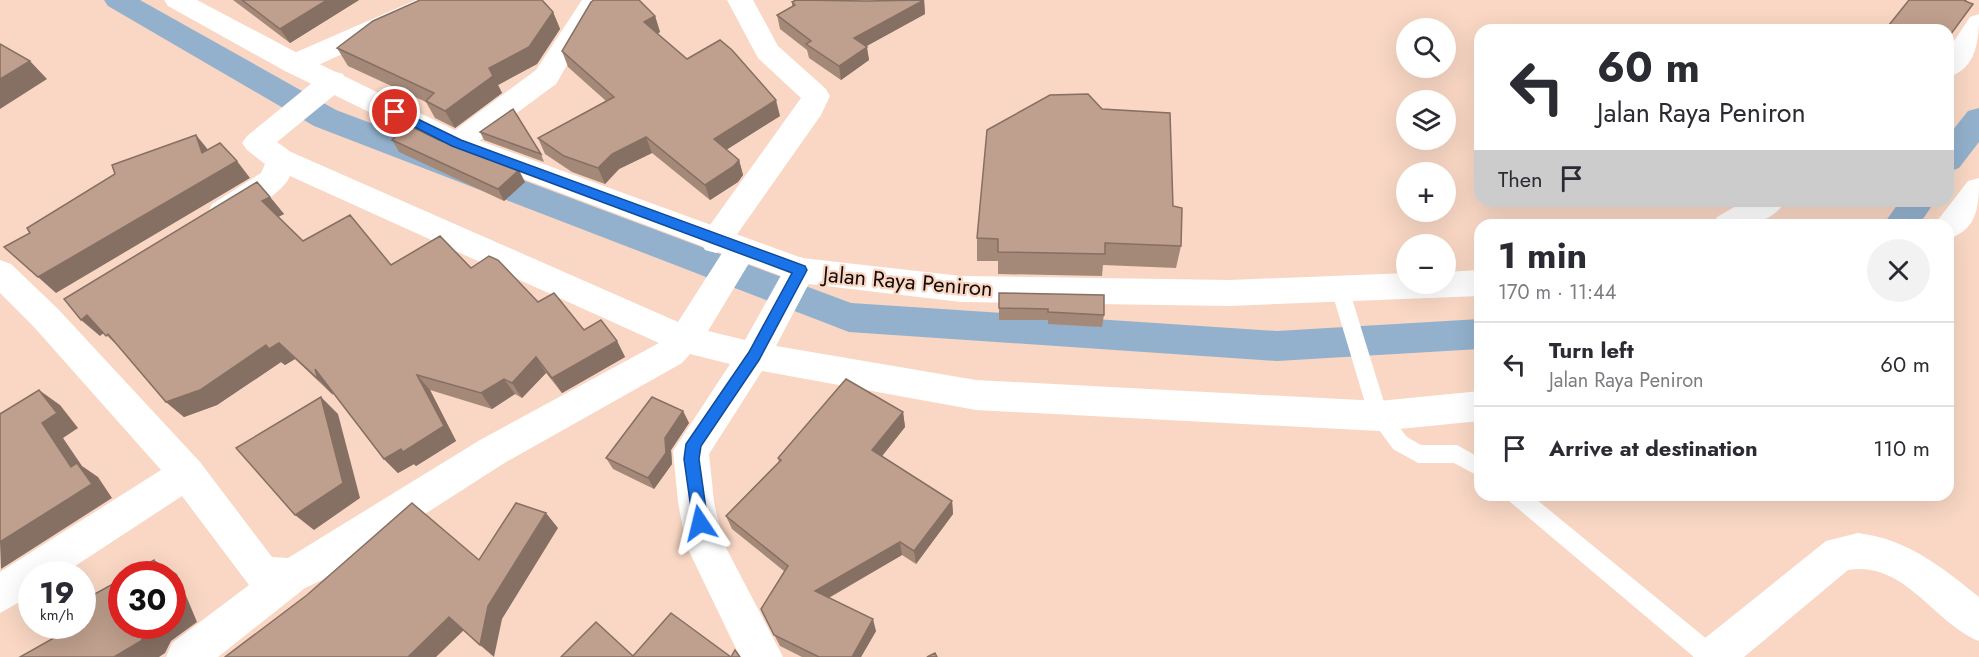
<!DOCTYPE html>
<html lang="en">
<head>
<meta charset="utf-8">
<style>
	:root { --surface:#fff; --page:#f2f2f3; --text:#2b2b33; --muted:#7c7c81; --line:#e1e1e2 }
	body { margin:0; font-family:Jost,sans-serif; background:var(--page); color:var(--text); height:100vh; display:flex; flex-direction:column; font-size:22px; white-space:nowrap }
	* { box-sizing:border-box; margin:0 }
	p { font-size:20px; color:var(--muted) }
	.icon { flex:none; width:33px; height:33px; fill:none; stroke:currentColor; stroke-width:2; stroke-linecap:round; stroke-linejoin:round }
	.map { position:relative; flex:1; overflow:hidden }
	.panel { position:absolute; left:1474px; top:219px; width:480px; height:282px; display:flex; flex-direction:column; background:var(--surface); border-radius:18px; box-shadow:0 6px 24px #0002 }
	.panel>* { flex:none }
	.hud { position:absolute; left:1474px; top:24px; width:480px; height:183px; border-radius:18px; box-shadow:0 6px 24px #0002; background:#fff; color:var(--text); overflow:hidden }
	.tools { position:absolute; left:1396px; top:18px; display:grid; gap:12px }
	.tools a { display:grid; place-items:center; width:60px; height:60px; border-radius:50%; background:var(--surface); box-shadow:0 6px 24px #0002; font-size:30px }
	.speed { position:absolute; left:18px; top:561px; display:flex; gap:12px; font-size:30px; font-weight:700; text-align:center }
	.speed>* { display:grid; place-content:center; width:78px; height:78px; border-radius:50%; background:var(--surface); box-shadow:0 6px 24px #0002; line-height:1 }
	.speed small { font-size:15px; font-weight:400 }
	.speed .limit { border:9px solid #d22; background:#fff; color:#111 }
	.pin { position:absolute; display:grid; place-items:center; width:51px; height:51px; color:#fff; margin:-26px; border:3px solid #fff; border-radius:50%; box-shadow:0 2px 6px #0007 }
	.me { position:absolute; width:66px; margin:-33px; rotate:350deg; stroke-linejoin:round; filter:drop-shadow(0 0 4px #0008) }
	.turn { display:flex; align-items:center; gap:21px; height:126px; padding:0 24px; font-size:27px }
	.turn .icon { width:78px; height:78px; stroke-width:2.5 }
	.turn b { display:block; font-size:42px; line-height:51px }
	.then { display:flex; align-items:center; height:57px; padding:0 24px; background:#0003; gap:12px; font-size:22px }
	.round { display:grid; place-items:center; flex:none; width:63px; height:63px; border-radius:32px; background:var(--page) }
	.summary { display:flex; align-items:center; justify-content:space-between; height:102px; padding:0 24px }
	h1 { font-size:36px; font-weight:700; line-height:45px }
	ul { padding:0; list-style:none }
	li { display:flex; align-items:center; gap:18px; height:84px; padding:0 24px; border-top:2px solid var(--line) }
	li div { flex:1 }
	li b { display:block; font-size:22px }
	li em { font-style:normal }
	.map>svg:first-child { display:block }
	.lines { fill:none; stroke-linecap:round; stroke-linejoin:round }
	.canal { fill:#93b1cd; fill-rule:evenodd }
	.service { fill:#fff; fill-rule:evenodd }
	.minor { fill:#fff; fill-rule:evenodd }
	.secondary { fill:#fff; fill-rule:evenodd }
	.wall { fill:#a48979 }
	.shaded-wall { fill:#866f63 }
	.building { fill:#bf9f8d; stroke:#866f63; stroke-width:1.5 }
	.route { fill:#1a73e8; stroke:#114b97; stroke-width:1.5 }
	.labels { text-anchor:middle; stroke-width:4.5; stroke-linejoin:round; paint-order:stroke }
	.street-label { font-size:22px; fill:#150a05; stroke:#f9d7c4 }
</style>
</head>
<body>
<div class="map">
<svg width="1979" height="657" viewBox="0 0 1979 657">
	<rect width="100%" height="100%" fill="#f9d7c4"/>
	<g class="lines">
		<!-- canal -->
		<g class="canal">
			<path d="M104,0H140L336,110L851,303L1277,331L1480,319V349L1277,361L849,332L314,126L108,6Z"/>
			<path d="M1979,108V142L1959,168L1948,172V136L1968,111Z"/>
			<path d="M1900,201H1935L1919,225H1883Z"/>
		</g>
		<!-- service -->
		<g class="service">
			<path d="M1340,282L1346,284L1349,289L1387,412L1407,437L1421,445H1457L1480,458V477L1454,463H1418L1393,449L1369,416L1331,289L1334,284Z"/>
			<path d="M1506,495H1531L1719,649L1722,657H1694L1509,501Z"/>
		</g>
		<!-- minor -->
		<g class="minor">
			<path d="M416,0H452L448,6L305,71L295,73L285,71L281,64L285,57Z"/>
			<path d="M582,0H610L595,17L556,84L467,150L457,153L447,150L442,143L447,136L536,70Z"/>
			<path d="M727,0H753L778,46L826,89L830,96L821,115L733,240L741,238L752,241L757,250L708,331L745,340L789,261L800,257L811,261L816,270L776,346L976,380L1379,401L1480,391V421L1379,431L976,410L762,371L709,454L714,502L723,542L783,657H740L686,545L678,502L673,451L730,364L690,354L682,363L506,462L322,580L305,588L218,657H166L172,643L249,585L182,496L63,574H32V595L0,613V572L161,470L34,327L0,293V260L11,264L58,309L200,462L272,557L288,558L480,440L659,343L290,176C285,191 242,219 226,223C221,224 217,222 212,220L208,212L212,204L261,173L265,164L247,150L242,143L247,136L323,74L333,71L343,74L347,81L343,88L277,142L291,152L678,322L724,250L716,253L705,250L700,241L705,232L801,98L758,58Z"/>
			<path d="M1979,178C1979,204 1979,229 1948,239V225H1934L1968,181Z"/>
			<path d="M1858,533C1907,539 1942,567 1979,597V641C1934,623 1904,560 1848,570L1744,657H1693L1699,643L1826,541Z"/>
		</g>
		<!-- secondary -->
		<g class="secondary">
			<path d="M164,0H197L305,57L467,136L802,258L961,276L1229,280L1407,273V284H1446V272L1480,270V296L1229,306L961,302L800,283L447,150L285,71L168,6Z"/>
			<path d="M1979,14C1979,39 1977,69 1948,77V50L1970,17Z"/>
			<path d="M1745,201H1785C1771,227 1739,225 1713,225L1717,217Z"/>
		</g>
	</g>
	<!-- wall -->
	<g class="wall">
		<path d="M233,0H359L290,43Z"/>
		<path d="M924,0L925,14L866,46L869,60L841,80L809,58L807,50L780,29L777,15L792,7V2Z"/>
		<path d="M553,12L560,29L537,64L498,85L502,93L455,128L435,118L426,102L348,66L337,48Z"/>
		<path d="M655,16L660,32L657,34L687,59L780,116L726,150L739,160L743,175L738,182L710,200L652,153L619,169L605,184L572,172L545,154L538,138L606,101L568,67L562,51Z"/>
		<path d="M480,132L541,154L544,162L484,140Z"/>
		<path d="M392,140L525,182L504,201L399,152Z"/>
		<path d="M270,197L284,214L278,217L303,241L391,265L471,268L538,302L584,330L617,341L625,357L562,393L546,373L522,398L515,394L492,409L430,390L456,441L416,466L414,464L398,473L384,459L331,390L333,395L295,359L285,365L281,362L217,405L184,417L166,402L117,345L104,333L100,336Z"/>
		<path d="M1173,206L1181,246L1176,268L1103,265L1102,276L998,274V261H977V238Z"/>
		<path d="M999,293L1104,315L1102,327L1048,324V320H999Z"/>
		<path d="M683,411L689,423L671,450L672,464L654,489L613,469L606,458Z"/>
		<path d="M903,412L905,427L882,456L952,501L953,514L916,564L902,555L829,598L876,631L861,657H802L780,646L761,609L784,571L732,529L726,516L779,462L778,458Z"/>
	</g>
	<!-- shaded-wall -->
	<g class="shaded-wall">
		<path d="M327,0H359L290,43L280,29Z"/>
		<path d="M924,0L925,14L856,52L854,38Z"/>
		<path d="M553,12L560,29L537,64L498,85L502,93L455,128L445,111L489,68Z"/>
		<path d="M655,16L660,32L649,39L644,22Z"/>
		<path d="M867,47L869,60L841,80L839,66Z"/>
		<path d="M30,61L47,79L0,109V79Z"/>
		<path d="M776,100L780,116L718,155L714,139Z"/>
		<path d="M196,135L210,152L202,153Z"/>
		<path d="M646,137L652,153L619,169L605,184L598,168L612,154Z"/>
		<path d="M739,160L743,175L738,182L710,200L705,185Z"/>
		<path d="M237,161L250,178L56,293L38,277Z"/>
		<path d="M519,170L525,182L504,201L498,189Z"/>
		<path d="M270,197L284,214L276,218L262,201Z"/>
		<path d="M87,315L106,331L100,336L81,320Z"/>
		<path d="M617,341L625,357L562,393L552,378Z"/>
		<path d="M279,343L295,359L285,365L281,362L217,405L184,417L166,402L266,345Z"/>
		<path d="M536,357L546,373L522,398L512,383Z"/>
		<path d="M315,369L330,384L333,395L318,379Z"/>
		<path d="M417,375L430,390L456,441L416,466L414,464L398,473L384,459Z"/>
		<path d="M504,379L515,394L492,409L481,393Z"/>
		<path d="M39,390L60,405L78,428L63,438L82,466L98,477L112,498L1,569L0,542L42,423Z"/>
		<path d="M321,397L338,414L360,498L314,530L295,515Z"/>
		<path d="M683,411L689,423L671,450L672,464L654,489L648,478L665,438Z"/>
		<path d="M903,412L905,427L875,465L872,450Z"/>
		<path d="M952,501L953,514L916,564L914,551Z"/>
		<path d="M546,513L558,528L502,619L494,657L480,645L488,606Z"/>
		<path d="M900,542L902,555L819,603L815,591Z"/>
		<path d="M154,560L177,574L197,622L171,641L165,653L159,657H114L151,626H172V574H160Z"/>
		<path d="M449,617L464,630L436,657H408Z"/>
		<path d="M873,619L876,631L861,657H852Z"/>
	</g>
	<!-- building -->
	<g class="building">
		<path d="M242,0H327L280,29Z"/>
		<path d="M420,0H542L553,12L529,47L489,68L493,76L445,111L426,101L434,93L337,48L373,21Z"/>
		<path d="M594,0H639L655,16L644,22L687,59L720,40L732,50L776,100L714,139L739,160L734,166L705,185L646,137L612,154L598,168L564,156L538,138L614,97L562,51L591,2Z"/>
		<path d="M796,0L867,1L924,0L854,38L867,47L839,66L806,44L811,41L777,15L795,5L792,2Z"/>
		<path d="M1909,0H1966L1965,1L1973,4L1948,38V30H1885Z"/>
		<path d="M0,44L30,61L0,79Z"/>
		<path d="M1088,94L1102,109L1170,113L1173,206L1182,208L1181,246L1105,243V254L998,252V239L977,238L987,130L1050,95Z"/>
		<path d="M513,109L541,154L480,132Z"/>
		<path d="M408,125L439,140L519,170L498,189L392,140Z"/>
		<path d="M196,135L202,153L220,143L237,161L38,277L4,247L30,233L27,228L115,174L112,165Z"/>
		<path d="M257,182L270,197L262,201L303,241L350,215L391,265L440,236L471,268L489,256L498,260L538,302L554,293L584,330L601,320L617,341L552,378L536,357L512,383L504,379L481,393L417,375L444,426L403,452L401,449L384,459L315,369L318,379L279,343L269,349L266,345L200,390L166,402L108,334L106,336L87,315L81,320L64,299Z"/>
		<path d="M999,293L1104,295V315L1048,312V309L999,308Z"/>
		<path d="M846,379L903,412L872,450L952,501L914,551L900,542L815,591L873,619L852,657H819L774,635L761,609L788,566L726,516L781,460L778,458Z"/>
		<path d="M39,390L57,413L42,423L71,467L77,463L92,484L0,542V414Z"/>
		<path d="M321,397L343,483L295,515L236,448Z"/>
		<path d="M652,397L683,411L665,438L666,453L648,478L606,458Z"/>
		<path d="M412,503L479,560L516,503L546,513L488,606L480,645L449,617L408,657H225L307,595Z"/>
		<path d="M154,560L160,574H129Z"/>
		<path d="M122,579V626H151L147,629L141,641L114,657H20L75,626H82V621L84,620L82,615V601Z"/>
		<path d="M671,613L731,657L735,650L740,657H561L596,622L633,656Z"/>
		<path d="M935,653L937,657H927Z"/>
	</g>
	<!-- route -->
	<path class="route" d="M395,108L461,140L805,266L807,270L759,360L701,446L699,459L708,523L706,528L700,530L695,528L693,523L684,459L686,444L749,352L792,273L452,146L391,115L389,112Z"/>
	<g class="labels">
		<!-- street labels -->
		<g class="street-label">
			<text transform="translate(908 281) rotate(5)" y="8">Jalan Raya Peniron</text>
		</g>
	</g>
</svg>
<div class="tools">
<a><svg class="icon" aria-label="search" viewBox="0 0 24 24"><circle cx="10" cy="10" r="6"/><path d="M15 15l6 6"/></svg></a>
<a><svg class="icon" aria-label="layers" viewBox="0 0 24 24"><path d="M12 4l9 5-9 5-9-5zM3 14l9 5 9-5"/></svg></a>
<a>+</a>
<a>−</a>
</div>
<div class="speed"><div>19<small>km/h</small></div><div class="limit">30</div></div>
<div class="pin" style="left:395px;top:112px;background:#d93025"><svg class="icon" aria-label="arrive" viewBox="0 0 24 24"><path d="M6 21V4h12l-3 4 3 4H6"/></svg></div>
<svg class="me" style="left:700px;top:523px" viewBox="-20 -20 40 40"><path d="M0-17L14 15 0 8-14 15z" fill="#1a73e8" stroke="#fff" stroke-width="4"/></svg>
<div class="hud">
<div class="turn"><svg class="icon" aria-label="left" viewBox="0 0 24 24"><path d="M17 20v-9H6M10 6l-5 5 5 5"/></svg><div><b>60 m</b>Jalan Raya Peniron</div></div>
<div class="then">Then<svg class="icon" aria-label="arrive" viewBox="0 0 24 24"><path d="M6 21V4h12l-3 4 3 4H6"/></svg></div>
</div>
<section class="panel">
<div class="summary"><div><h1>1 min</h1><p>170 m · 11:44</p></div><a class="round"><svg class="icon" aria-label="close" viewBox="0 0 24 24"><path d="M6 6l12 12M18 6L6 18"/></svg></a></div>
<ul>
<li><svg class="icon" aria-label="left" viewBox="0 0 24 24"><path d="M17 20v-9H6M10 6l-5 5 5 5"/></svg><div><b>Turn left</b><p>Jalan Raya Peniron</p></div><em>60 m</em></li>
<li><svg class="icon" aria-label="arrive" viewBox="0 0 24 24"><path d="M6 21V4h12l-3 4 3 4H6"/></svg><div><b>Arrive at destination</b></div><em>110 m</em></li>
</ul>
</section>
</div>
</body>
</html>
